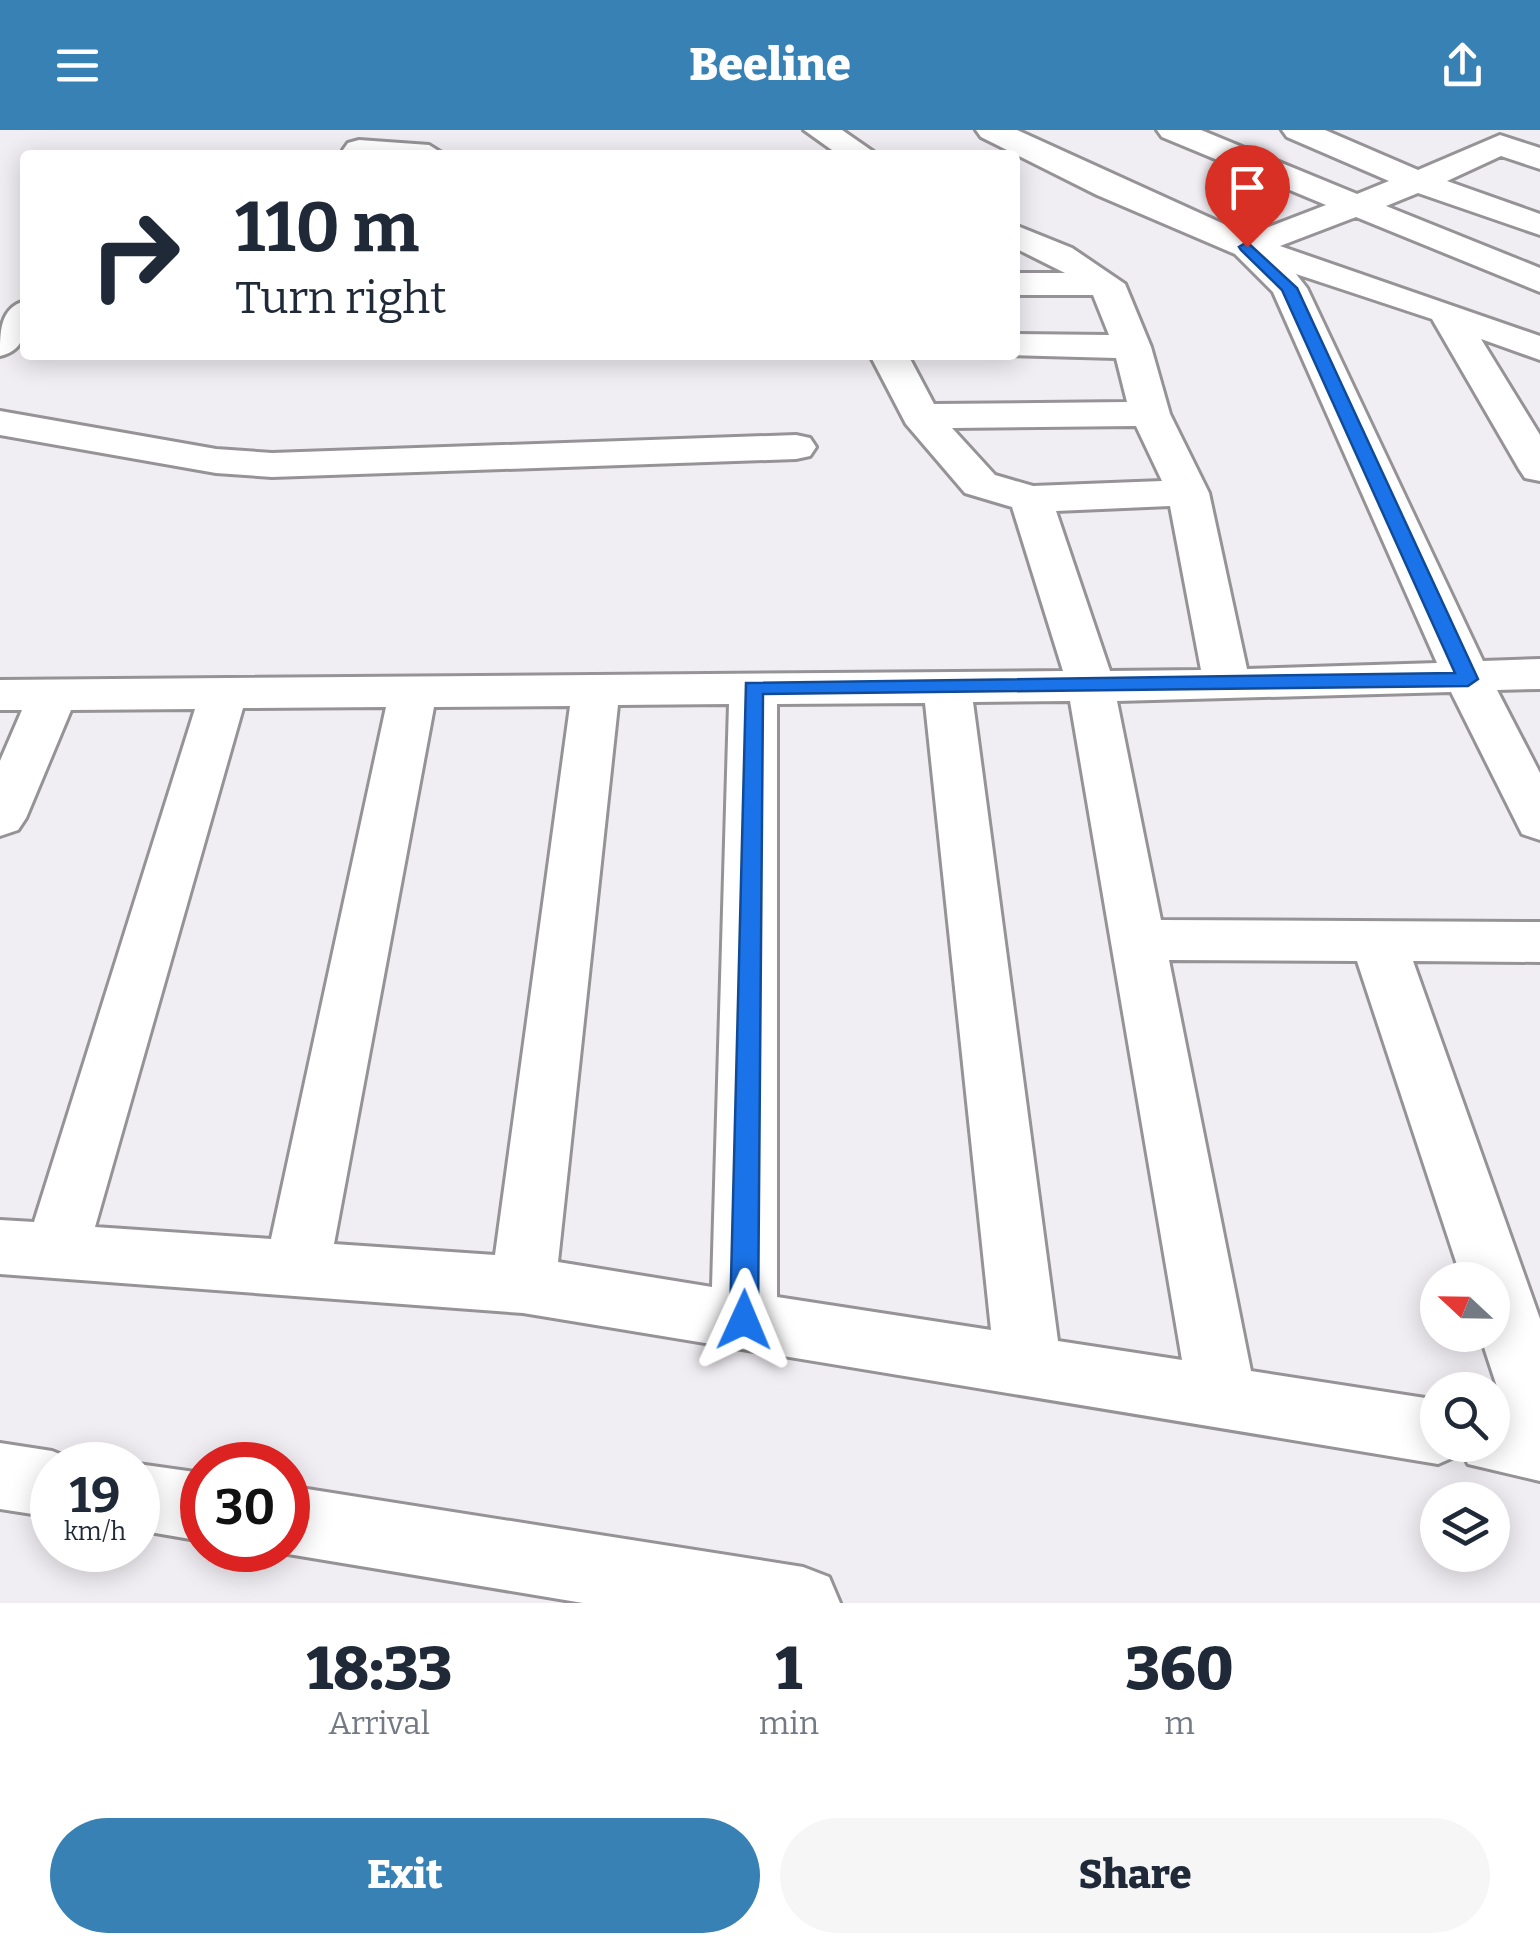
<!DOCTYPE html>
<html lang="en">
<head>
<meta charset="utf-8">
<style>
	:root { --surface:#fff; --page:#f6f6f7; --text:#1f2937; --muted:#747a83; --accent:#3881b5 }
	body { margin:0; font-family:Bitter,serif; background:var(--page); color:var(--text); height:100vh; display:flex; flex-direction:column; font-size:38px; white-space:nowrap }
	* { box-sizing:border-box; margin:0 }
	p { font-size:32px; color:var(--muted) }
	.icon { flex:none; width:55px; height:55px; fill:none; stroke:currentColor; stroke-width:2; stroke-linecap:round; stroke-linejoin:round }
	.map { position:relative; height:1473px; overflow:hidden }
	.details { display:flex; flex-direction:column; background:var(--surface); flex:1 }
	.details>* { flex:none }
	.guide { position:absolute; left:20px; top:20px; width:1000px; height:210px; border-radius:10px; box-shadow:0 5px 25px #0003; background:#fff; color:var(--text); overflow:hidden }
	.needle { width:65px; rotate:292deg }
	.controls { position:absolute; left:1420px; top:1132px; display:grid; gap:20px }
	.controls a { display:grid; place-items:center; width:90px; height:90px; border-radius:50%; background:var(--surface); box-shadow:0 5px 25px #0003; font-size:50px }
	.speed { position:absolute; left:30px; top:1312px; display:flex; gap:20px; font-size:50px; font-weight:700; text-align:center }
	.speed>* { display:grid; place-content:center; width:130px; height:130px; border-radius:50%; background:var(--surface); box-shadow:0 5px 25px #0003; line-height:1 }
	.speed small { font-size:25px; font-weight:400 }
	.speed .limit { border:15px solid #d22; background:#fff; color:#111 }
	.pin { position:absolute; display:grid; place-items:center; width:85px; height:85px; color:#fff; margin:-102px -42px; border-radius:50% 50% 50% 0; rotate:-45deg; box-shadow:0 0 10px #0007 }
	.pin .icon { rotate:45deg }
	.me { position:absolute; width:110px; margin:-55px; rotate:1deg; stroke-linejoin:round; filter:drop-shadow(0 0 8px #0008) }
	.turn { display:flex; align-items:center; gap:35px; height:210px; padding:0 50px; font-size:45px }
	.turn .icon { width:130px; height:130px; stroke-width:2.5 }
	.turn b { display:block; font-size:70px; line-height:85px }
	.eta { display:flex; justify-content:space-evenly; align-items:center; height:170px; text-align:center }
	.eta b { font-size:60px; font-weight:800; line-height:70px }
	.primary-button { display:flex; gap:20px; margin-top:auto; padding:20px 50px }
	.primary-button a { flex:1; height:115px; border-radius:60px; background:var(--accent); color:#fff; font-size:40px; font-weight:800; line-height:115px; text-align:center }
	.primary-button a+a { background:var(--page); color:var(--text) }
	header { display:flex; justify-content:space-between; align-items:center; height:130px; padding:0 50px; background:var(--accent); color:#fff; font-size:45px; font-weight:800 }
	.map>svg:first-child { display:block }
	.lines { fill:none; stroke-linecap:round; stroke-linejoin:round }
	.minor-casing { stroke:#969397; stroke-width:6 }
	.minor { fill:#fff; fill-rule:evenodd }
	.route { fill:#1a73e8; stroke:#114b97; stroke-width:2.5 }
</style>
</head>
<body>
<header><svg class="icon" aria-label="menu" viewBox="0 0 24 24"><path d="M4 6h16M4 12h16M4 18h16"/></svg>Beeline<svg class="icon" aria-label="share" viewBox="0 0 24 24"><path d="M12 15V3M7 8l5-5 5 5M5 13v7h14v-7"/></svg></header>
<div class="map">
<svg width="1540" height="1473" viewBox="0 0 1540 1473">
	<rect width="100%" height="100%" fill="#f1eef3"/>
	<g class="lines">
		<!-- minor casing -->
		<g class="minor-casing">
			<g id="minor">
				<path d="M804,0H842L878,25H839Z"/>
				<path d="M976,0H1017L1248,105L1326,75L1162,7L1157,0H1201L1357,64L1389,51L1287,7L1282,0H1325L1418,40L1500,5L1540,18V39L1501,26L1447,51L1540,84V105L1418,63L1386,76L1540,138V162L1356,87L1280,116L1540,206V230L1481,209L1540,305V351L1525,348L1519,339L1432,189L1296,144L1307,158L1483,531L1540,529V559L1497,560L1540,643V710L1522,704L1451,562L1117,571L1161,790L1540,792V832L1413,831L1540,1189V1351L1468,1334L1463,1323L1438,1334L523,1183L0,1144V1090L34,1092L195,579L71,580L26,688L18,700L0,706V631L22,580H0V550L1063,541L1012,377L965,363L906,294L870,225H908L934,274L1127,272L1116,228L1010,225H1015V204L1109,205L1093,165H1015V143H1065L1015,118V95L1072,118L1125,154L1151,217L1170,284L1209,363L1247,539L1437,533L1273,162L1235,124L1097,65L981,7ZM1136,296L1162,351L1033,356L995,345L952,298ZM1170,376L1201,540L1110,541L1056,381ZM1070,571L1182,1230L1058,1211L973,572ZM925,573L991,1200L777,1167V574ZM729,574L712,1157L558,1132L618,575ZM570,576L495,1125L334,1114L434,577ZM386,577L271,1109L95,1097L243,578ZM1169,830L1357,831L1462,1150H1492V1205H1480L1505,1281L1492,1279V1315H1438V1270L1251,1241Z"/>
				<path d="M359,10L429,15L445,25H346L343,20L348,13Z"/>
				<path d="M25,171C25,196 29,219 0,226C0,201 0,178 25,171Z"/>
				<path d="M0,281L216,319L272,323L796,305L810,308L816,317L810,326L796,329L272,347L216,343L0,305Z"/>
				<path d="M0,1313L52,1321L77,1331L79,1335H52V1387L0,1379Z"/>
				<path d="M138,1334L202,1343V1411L138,1400L134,1335Z"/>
				<path d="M288,1356L803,1437L829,1447L840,1473H583L288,1424L278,1420H288Z"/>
			</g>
		</g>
		<!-- minor -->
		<use href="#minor" class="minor"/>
	</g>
	<!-- route -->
	<path class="route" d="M1247,112L1297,158L1478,549L1468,556L763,564L758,1190L754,1199L744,1202L734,1199L730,1190L746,553L1455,543L1282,160L1241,120L1239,117Z"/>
</svg>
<div class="controls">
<a><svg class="needle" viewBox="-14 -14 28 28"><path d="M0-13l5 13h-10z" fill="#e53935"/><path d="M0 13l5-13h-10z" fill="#747a83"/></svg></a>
<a><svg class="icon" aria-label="search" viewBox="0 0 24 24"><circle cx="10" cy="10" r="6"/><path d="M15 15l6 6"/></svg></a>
<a><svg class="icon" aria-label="layers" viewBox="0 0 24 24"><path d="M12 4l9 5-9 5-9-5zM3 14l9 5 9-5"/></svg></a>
</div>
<div class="speed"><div>19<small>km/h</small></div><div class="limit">30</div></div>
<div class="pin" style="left:1247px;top:117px;background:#d93025"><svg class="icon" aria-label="arrive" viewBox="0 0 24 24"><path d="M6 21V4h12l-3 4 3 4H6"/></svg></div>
<svg class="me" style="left:744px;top:1190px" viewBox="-20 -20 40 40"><path d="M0-17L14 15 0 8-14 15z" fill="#1a73e8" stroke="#fff" stroke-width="4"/></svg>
<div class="guide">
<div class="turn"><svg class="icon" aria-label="right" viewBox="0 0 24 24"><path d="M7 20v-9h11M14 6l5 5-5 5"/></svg><div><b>110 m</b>Turn right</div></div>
</div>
</div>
<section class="details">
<div class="eta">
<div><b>18:33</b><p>Arrival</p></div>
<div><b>1</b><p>min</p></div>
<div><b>360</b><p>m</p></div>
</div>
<div class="primary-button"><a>Exit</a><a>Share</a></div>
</section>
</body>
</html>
